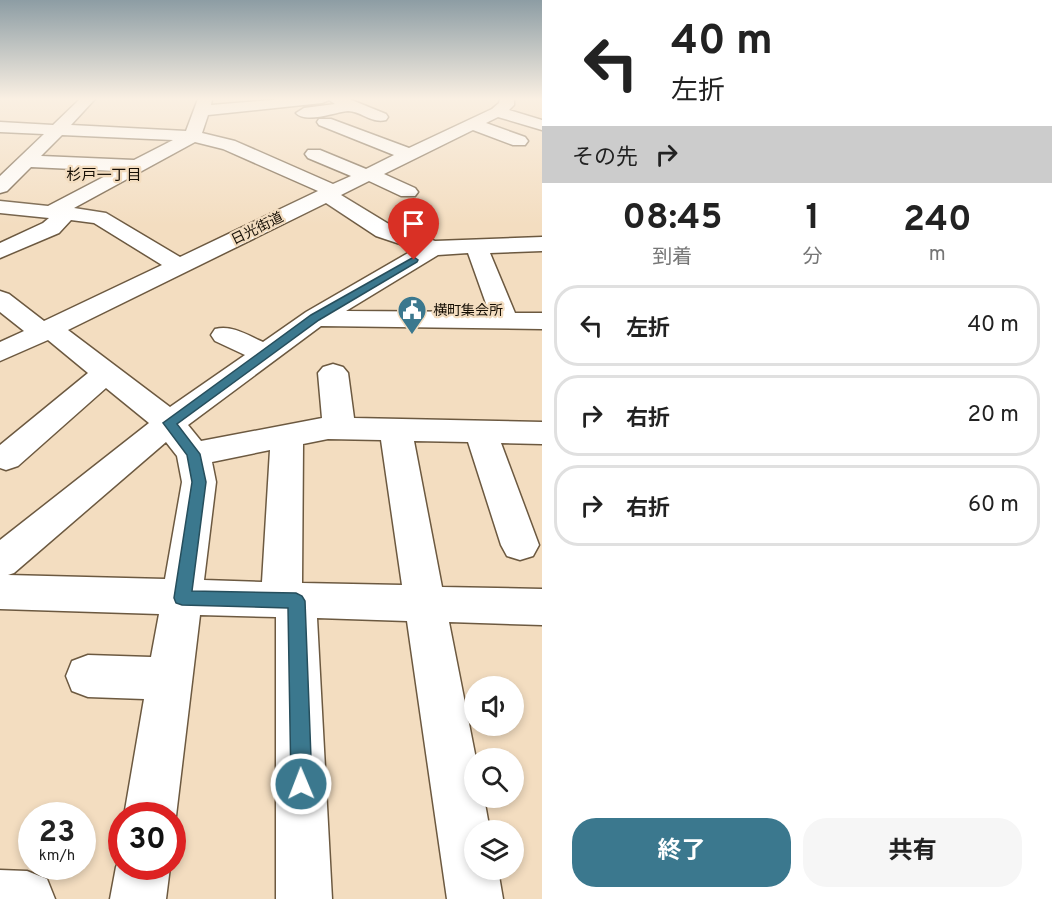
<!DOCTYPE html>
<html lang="ja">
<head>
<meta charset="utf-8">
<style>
	:root { --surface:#fff; --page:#f6f6f6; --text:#222; --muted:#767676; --line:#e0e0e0; --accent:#3b788e }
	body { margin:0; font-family:Overpass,"Noto Sans JP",sans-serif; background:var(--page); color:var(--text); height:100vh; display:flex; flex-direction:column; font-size:22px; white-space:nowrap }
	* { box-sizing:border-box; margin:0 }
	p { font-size:20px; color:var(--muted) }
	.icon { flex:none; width:33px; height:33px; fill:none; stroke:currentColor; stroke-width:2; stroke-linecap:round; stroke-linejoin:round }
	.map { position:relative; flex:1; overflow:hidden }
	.panel { display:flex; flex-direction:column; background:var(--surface); width:510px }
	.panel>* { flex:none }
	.banner { background:#fff; color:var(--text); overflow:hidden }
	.fabs { position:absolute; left:464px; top:676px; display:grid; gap:12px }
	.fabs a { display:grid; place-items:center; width:60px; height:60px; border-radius:50%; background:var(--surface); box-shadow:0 3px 9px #0003; font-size:30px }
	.speed { position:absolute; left:18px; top:802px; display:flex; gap:12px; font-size:30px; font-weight:700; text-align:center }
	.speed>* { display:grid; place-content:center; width:78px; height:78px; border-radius:50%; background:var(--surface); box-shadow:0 3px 9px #0003; line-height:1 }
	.speed small { font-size:15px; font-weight:400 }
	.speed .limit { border:9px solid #d22; background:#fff; color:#111 }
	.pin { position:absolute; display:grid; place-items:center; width:51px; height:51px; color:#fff; margin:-62px -26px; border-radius:50% 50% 50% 0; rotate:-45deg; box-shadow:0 0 6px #0007 }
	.pin .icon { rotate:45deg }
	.me { position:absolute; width:66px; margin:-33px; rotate:359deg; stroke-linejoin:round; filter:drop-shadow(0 0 4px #0008) }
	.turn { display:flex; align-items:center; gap:21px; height:126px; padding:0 30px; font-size:27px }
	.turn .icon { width:78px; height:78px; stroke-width:2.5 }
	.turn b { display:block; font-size:42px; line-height:51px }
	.then { display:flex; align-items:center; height:57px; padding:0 30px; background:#0003; gap:12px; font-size:22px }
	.eta { display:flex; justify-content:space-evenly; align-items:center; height:102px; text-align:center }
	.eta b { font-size:36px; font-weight:700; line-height:42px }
	.action { display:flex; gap:12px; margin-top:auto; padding:12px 30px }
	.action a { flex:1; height:69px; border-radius:24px; background:var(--accent); color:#fff; font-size:24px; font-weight:700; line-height:69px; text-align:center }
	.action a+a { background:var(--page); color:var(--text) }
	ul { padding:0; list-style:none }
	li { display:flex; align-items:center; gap:18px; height:81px; margin:0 12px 9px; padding:0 18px; border:3px solid var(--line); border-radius:24px }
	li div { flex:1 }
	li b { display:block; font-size:22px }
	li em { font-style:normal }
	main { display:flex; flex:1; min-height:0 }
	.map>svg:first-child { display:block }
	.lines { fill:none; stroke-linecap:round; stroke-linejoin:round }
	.minor-casing { stroke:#6c5940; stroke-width:3 }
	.minor { fill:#fff; fill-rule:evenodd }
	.route { fill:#3b788e; stroke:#264e5c; stroke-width:1.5 }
	.labels { text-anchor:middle; stroke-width:4.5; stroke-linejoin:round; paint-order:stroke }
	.far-street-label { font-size:14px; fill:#160f05; stroke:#f3ddc0 }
	.far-poi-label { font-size:14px; fill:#160f05; stroke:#f3ddc0; text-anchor:start }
	.far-neighbourhood-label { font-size:15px; fill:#160f05; stroke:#f3ddc0 }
</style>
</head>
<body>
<main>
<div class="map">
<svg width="542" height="899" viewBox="0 0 542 899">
	<rect width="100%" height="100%" fill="#f3ddc0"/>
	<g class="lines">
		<!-- minor casing -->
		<g class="minor-casing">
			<g id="minor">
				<path d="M80,99H95L71,125L186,131L198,99H212L211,105L283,99H349L386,114L388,117L386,120C372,124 361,111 348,111C335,112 306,124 296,113L304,108L335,104L329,100L322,103L208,115L202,133L235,141L333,184L351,176L308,158L305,154L308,150H320L366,169L394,155L319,125L317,122L319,119H331L409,148L492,109L499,103L500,99H514V105L509,110L542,120V130L498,117L486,123L525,137L528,141L525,145H513L473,130L384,174L415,188L418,192L415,196H401L369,181L341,195L392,226L435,241L542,237V251L490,253L515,313H542V329L321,326L188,425L201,441L322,418L318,373L323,367L333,364L343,367L348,373L354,418L542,422V444L501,443L539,545L533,556L520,560L507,556L501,545L468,442L414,441L442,587L542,589V625L449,622L476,759H474V798H484L490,831H474V870H498L503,899H447L407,621L317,618L332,899H276V617L200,615L176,816L172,824V816H124L144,699L88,697L72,691L66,676L72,661L88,655L151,657L159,614L0,609V540L149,423L106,388L18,466L6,470L0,468V445L88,373L48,340L0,361V342L24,331L0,312V291L9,294L44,321L162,265L94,223L71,220L59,233L0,258V243L43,223L49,218L0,213V201L48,206L115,171L31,167L7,191L0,193V176L44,134L0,132V122L53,125ZM62,135L173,140L134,160L41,156ZM195,142L223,149L318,191L180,257L106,213L74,208ZM326,203L376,236L415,249L306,312L263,342C247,335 233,325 215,329L211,335L215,341L245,355L170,407L68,330ZM468,253L489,312L346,311L438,255ZM328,439L381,440L402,585L302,583L303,444ZM166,442L177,456L182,482L165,579L8,575L14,573ZM270,450L262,582L204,580L216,482L212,462Z"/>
				<path d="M122,853V867H170L166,899H110L116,867Z"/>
				<path d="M0,870L27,871L47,879L55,899H0Z"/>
			</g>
		</g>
		<!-- minor -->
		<use href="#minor" class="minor"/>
	</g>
	<!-- sky -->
	<linearGradient id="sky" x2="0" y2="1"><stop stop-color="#8d9da4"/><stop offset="0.44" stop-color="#faf0e3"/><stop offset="1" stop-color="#faf0e3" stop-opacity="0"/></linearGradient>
	<rect width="542" height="225" fill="url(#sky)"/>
	<!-- route -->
	<path class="route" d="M414,257L418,260L417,262L319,320L177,424L200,454L206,482L192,591L296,593L302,596L305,601L312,784L309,792L301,795L294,792L291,784L288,608L182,605L176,603L174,598L192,482L187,455L163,423L311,315Z"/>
	<!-- icons -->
	<defs>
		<g id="civic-pin" transform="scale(1.5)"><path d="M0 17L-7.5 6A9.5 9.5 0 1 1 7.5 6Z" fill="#3b788e" stroke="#f3ddc0"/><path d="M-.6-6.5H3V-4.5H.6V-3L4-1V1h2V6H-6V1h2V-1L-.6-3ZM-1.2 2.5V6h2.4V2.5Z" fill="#fff"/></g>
	</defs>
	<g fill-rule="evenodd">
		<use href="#civic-pin" x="412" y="310"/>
	</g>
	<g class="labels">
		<!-- far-street labels -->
		<g class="far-street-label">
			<text transform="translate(257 228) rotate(-26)" y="5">日光街道</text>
		</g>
		<!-- far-poi labels -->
		<g class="far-poi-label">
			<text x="433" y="315">横町集会所</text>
		</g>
		<!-- far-neighbourhood labels -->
		<g class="far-neighbourhood-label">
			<text x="104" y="180">杉戸一丁目</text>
		</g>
	</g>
</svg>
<div class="fabs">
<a><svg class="icon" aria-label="sound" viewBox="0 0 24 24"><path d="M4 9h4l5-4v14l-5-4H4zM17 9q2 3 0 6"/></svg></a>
<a><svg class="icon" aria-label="search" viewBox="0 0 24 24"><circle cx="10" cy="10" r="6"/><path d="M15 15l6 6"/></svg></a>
<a><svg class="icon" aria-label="layers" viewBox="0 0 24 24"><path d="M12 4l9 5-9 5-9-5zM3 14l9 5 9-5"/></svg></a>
</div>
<div class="speed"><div>23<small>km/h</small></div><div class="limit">30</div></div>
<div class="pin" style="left:414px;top:260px;background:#d93025"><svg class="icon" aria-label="arrive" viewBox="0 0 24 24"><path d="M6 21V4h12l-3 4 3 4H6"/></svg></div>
<svg class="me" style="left:301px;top:784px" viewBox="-20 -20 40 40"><circle r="17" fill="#3b788e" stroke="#fff" stroke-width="3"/><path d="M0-11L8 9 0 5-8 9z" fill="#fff"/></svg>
</div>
<section class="panel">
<div class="banner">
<div class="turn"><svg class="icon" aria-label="left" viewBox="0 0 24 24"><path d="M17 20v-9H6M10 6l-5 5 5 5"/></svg><div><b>40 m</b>左折</div></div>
<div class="then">その先<svg class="icon" aria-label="right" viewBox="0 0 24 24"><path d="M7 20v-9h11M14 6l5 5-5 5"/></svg></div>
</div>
<div class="eta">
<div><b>08:45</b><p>到着</p></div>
<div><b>1</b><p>分</p></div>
<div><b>240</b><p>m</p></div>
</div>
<ul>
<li><svg class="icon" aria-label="left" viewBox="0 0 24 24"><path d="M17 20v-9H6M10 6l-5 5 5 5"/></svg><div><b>左折</b></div><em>40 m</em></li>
<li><svg class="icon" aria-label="right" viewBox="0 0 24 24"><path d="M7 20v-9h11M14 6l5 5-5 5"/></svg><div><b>右折</b></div><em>20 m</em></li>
<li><svg class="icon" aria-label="right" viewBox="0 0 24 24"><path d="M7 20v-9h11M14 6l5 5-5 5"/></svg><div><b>右折</b></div><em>60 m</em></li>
</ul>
<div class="action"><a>終了</a><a>共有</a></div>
</section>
</main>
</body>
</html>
